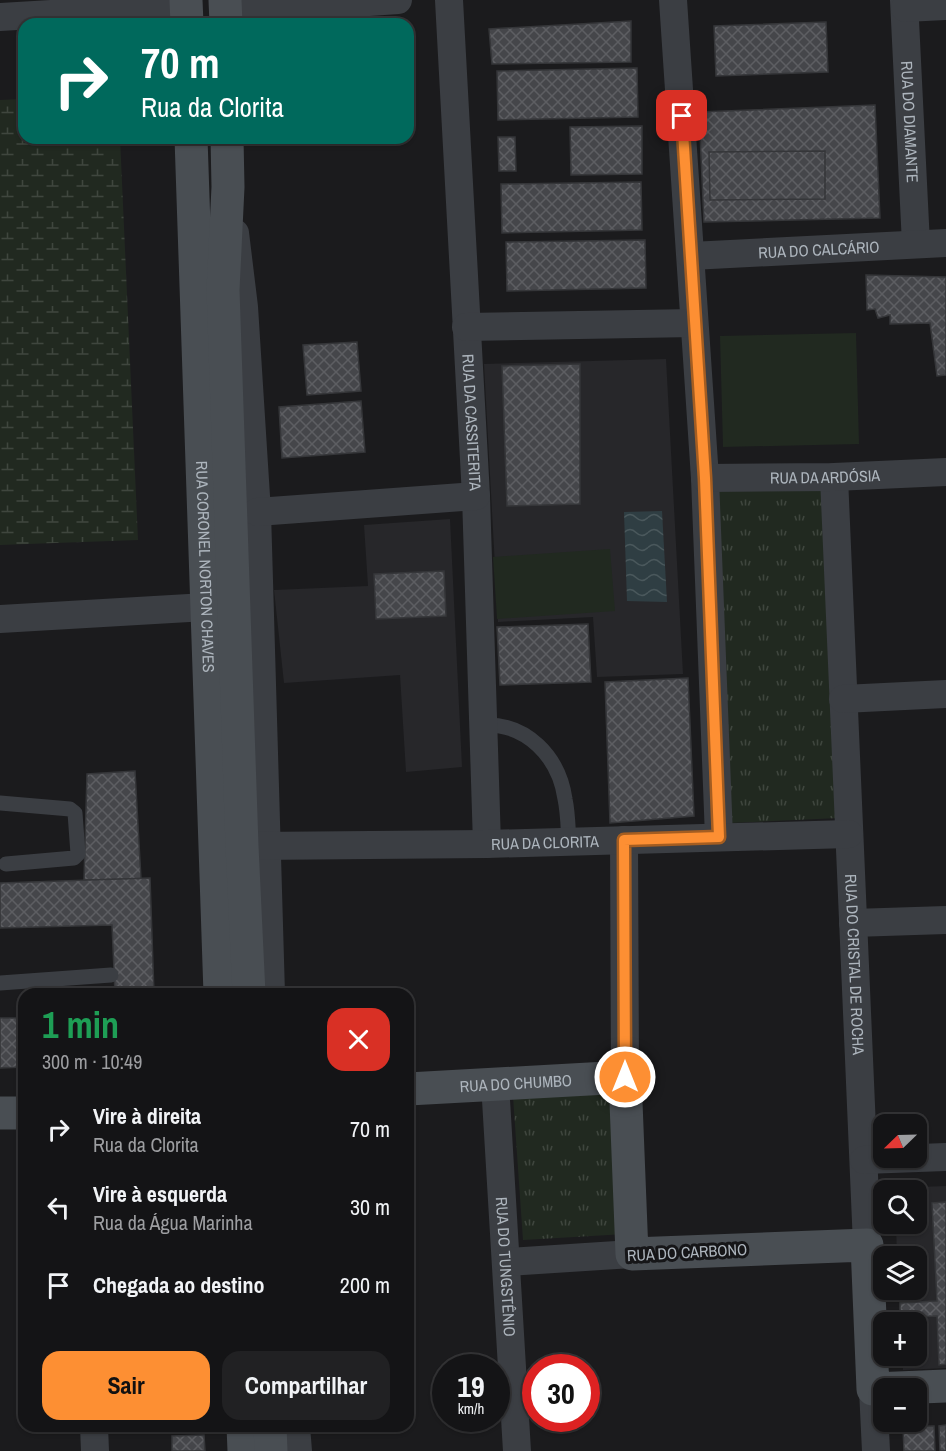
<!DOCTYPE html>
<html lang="pt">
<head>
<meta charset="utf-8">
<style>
	:root { --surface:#141416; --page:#212123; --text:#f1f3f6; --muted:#9d9ea1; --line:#333335; --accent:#fd8f33 }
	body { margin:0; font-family:"Archivo Narrow",sans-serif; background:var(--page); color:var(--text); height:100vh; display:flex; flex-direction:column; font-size:22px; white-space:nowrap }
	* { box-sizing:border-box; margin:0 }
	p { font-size:20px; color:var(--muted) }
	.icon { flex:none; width:33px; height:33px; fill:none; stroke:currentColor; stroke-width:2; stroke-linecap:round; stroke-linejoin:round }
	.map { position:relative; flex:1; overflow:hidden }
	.details { position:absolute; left:18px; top:988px; width:396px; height:444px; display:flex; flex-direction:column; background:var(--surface); border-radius:18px; box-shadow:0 2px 4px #0004,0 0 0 2px var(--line) }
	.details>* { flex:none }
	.hud { position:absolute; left:18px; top:18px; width:396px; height:126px; border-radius:18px; box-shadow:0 2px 4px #0004,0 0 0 2px var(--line); background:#00695c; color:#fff; overflow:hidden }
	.needle { width:39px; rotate:247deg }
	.controls { position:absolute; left:873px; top:1114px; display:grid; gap:12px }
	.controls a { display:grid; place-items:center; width:54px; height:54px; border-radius:12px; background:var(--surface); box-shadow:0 2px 4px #0004,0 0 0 2px var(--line); font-size:30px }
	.speed { position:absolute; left:432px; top:1354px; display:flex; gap:12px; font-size:30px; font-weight:700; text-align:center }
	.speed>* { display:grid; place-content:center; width:78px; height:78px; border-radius:50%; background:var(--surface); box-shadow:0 2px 4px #0004,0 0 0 2px var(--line); line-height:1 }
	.speed small { font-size:15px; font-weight:400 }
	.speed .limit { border:9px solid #d22; background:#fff; color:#111 }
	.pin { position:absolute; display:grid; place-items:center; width:51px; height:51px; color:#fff; margin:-26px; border-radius:12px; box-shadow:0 3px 9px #0006 }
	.me { position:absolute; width:66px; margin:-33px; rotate:0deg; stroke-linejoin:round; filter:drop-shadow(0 0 4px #0008) }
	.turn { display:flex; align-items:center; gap:21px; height:126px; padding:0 24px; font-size:27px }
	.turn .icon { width:78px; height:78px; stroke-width:2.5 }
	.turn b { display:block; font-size:42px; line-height:51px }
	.round { display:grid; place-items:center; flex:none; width:63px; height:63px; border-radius:18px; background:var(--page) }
	.head { display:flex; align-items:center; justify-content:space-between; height:102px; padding:0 24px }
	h1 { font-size:36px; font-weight:700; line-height:45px; color:#1e9e55 }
	.primary-button { display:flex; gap:12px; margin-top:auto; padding:12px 24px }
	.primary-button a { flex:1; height:69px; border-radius:18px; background:var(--accent); color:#111; font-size:24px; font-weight:700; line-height:69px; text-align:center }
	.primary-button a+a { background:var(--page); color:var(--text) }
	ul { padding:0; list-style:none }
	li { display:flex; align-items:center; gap:18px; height:78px; padding:0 24px }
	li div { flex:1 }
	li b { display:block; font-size:22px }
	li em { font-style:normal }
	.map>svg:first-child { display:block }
	.built { fill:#27272a }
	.grass { fill:url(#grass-tufts) }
	.wetland { fill:url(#wetland-marsh) }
	.pitch { fill:#212920 }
	.water { fill:url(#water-waves) }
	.building { fill:url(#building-cross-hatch); stroke:#353639; stroke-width:1.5 }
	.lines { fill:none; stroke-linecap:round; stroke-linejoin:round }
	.lane { stroke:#3b3e43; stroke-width:15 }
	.street { stroke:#3b3e43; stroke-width:28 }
	.secondary { stroke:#494e53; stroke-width:33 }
	.route-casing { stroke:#a45d21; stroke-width:15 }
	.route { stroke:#fd8f33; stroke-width:10 }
	.labels { text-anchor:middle; stroke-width:6; stroke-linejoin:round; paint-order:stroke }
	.street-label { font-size:16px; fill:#adb5bd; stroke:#161618 }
</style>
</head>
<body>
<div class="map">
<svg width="946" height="1451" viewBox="0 0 946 1451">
	<defs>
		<pattern id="grass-tufts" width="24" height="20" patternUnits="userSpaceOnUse" patternTransform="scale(1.5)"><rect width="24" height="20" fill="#212920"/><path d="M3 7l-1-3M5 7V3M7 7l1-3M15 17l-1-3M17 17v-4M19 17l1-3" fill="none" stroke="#3f463e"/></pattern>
		<pattern id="wetland-marsh" width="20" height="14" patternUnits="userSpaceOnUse" patternTransform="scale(1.5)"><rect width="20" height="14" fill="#212920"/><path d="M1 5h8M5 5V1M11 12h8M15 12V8" fill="none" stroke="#3f463e"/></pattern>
		<pattern id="water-waves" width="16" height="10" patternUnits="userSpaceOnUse" patternTransform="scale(1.5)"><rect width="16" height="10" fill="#2f3e43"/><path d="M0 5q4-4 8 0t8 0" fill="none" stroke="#4a585c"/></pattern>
		<pattern id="building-cross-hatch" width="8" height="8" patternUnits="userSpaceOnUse" patternTransform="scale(1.5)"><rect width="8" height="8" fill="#45464a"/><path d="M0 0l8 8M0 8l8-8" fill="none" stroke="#5d5e62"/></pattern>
	</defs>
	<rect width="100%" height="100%" fill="#1b1b1d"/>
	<!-- built -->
	<g class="built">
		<path d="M666,359L683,674L597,677L593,617L498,622L484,364Z"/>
		<path d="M450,519L462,767L406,772L400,675L284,683L274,590L368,586L364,525Z"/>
		<path d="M946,1186V1368L903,1370L902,1356H916V1323H900L899,1290H916V1257H897L896,1224H916V1191H894V1188Z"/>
	</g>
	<!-- grass -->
	<g class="grass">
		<path d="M827,485L839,818L728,823L716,488Z"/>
		<path d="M615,1089L625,1234L523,1240L513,1096Z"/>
	</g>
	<!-- wetland -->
	<path class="wetland" d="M24,99V138H120L138,540L0,545V100Z"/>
	<!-- pitch -->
	<g class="pitch">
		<path d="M856,333L859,444L723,447L720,336Z"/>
		<path d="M610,549L615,611L497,619L493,557Z"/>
	</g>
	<!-- water -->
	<path class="water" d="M662,511L667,602L627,601L624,512Z"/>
	<!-- building -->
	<g class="building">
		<path d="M631,21V62L492,64L489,29Z"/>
		<path d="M826,22L828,72L716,76L714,26Z"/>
		<path d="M637,68L638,117L498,120L497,71Z"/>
		<path d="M875,105L880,218L704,222L699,112Z"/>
		<path d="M642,126V174L571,175L570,127Z"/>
		<path d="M498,137H515L516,171H499Z"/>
		<path d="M825,151V199L710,200L709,152Z"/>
		<path d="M641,182L642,230L502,233L501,184Z"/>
		<path d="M645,240L646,288L507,291L506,242Z"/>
		<path d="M866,275L946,277V375L937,376L930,323L890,324V315L878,318L875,309L867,310Z"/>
		<path d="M357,342L361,391L307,395L303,345Z"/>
		<path d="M580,364V504L507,506L502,366Z"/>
		<path d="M361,401L365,452L282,458L279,407Z"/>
		<path d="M444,571L446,616L376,619L374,574Z"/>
		<path d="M588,624L591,682L500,685L497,627Z"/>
		<path d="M688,678L694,816L610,823L605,682Z"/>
		<path d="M135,771L141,879L84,880L87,774Z"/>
		<path d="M150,878L154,994H115L112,925L0,928V883Z"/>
		<path d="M0,1018H24V1067L0,1068Z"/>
		<path d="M946,1202V1364L939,1365L937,1316L900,1317V1303L937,1301L932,1203Z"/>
		<path d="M946,1425V1451H940L939,1426Z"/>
		<path d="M934,1426L935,1451H904L903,1427Z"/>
		<path d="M204,1435L205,1451H172V1436Z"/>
	</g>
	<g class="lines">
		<!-- lane -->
		<g class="lane">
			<path d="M483,725C527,723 559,757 565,799C568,813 568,828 569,842"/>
			<path d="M0,803L70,809L75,813L78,854L74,858L6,864"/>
			<path d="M0,983L111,975"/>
		</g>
		<!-- street -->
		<g class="street">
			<path id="s1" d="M449,0L476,496L487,844"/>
			<path d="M673,0L705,478L719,837"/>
			<path id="s2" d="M904,0L916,244"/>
			<path d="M905,8L946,6"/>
			<path d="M226,12L398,0"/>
			<path d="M0,17L186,6"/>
			<path d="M235,233L244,307L257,512L271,994"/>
			<path id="s3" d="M691,256L946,243"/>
			<path d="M466,327L694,323"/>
			<path id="s4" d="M834,477L867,1245"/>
			<path id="s5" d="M705,478L834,477L946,472"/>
			<path d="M257,512L476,496"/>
			<path d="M0,619L206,607"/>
			<path d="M843,699L946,694"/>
			<path d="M624,840L625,1077"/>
			<path id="s6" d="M248,846L487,844L849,834"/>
			<path d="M853,923L946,920"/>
			<path id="s7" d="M495,1083L517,1451"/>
			<path d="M864,1160L946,1157"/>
			<path d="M507,1262L632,1254"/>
			<path d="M873,1389L876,1451"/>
			<path d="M94,1426L95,1451"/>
			<path d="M296,1426L298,1451"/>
		</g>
		<!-- secondary -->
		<g class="secondary">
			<path d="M186,0L187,24"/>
			<path d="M225,0L226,24"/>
			<path id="s8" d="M191,138L220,994"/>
			<path d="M227,138L228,187L223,290L242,846L249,994"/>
			<path id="s9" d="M408,1089L625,1077L632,1254L867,1245L873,1389L946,1386"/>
			<path d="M0,1113H24"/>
			<path d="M243,1426L244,1451"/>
			<path d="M270,1426L271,1451"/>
		</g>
	</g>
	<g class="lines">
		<!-- route casing -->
		<g class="route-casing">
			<path id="route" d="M625,1077L624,840L719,837L705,478L682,116"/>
		</g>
		<!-- route -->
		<use href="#route" class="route"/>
	</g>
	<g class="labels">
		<!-- street labels -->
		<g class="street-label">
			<text dy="6" stroke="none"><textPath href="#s2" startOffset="122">RUA DO DIAMANTE</textPath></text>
			<text dy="6" stroke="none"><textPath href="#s3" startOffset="128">RUA DO CALCÁRIO</textPath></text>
			<text dy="6" stroke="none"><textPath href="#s1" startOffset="423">RUA DA CASSITERITA</textPath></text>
			<text dy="6" stroke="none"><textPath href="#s5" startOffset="120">RUA DA ARDÓSIA</textPath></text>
			<text dy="6" stroke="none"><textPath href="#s8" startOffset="429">RUA CORONEL NORTON CHAVES</textPath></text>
			<text dy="6" stroke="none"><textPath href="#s6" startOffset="297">RUA DA CLORITA</textPath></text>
			<text dy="6" stroke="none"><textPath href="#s4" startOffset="488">RUA DO CRISTAL DE ROCHA</textPath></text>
			<text dy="6" stroke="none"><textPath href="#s9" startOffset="108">RUA DO CHUMBO</textPath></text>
			<text transform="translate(687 1252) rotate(-3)" y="6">RUA DO CARBONO</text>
			<text dy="6" stroke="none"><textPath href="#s7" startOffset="184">RUA DO TUNGSTÊNIO</textPath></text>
		</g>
	</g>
</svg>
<div class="controls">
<a><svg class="needle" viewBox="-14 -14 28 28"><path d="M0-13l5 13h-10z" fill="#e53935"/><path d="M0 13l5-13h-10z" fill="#9d9ea1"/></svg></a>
<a><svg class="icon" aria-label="search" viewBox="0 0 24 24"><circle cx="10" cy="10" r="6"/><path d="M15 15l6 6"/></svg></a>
<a><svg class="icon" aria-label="layers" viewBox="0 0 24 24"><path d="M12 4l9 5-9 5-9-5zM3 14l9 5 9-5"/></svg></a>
<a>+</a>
<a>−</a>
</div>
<div class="speed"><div>19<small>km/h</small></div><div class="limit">30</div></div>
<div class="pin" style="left:682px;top:116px;background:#d93025"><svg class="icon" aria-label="arrive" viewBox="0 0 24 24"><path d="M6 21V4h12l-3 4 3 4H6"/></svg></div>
<svg class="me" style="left:625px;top:1077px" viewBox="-20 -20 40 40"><circle r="17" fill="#fd8f33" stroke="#fff" stroke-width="3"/><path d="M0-11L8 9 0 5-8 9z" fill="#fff"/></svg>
<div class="hud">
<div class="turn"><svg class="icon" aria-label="right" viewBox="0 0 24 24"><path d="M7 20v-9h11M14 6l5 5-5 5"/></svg><div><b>70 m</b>Rua da Clorita</div></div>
</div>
<section class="details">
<div class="head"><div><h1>1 min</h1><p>300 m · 10:49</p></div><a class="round" style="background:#d93025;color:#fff"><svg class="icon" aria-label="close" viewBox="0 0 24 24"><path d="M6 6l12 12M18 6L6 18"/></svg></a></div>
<ul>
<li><svg class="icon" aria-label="right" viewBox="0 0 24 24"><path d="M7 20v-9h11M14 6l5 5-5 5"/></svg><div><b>Vire à direita</b><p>Rua da Clorita</p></div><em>70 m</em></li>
<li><svg class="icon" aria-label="left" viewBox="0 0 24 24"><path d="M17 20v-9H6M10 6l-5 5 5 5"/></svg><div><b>Vire à esquerda</b><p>Rua da Água Marinha</p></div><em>30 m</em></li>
<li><svg class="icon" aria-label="arrive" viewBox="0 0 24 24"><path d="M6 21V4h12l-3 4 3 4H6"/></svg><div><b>Chegada ao destino</b></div><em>200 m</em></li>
</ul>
<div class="primary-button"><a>Sair</a><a>Compartilhar</a></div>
</section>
</div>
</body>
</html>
